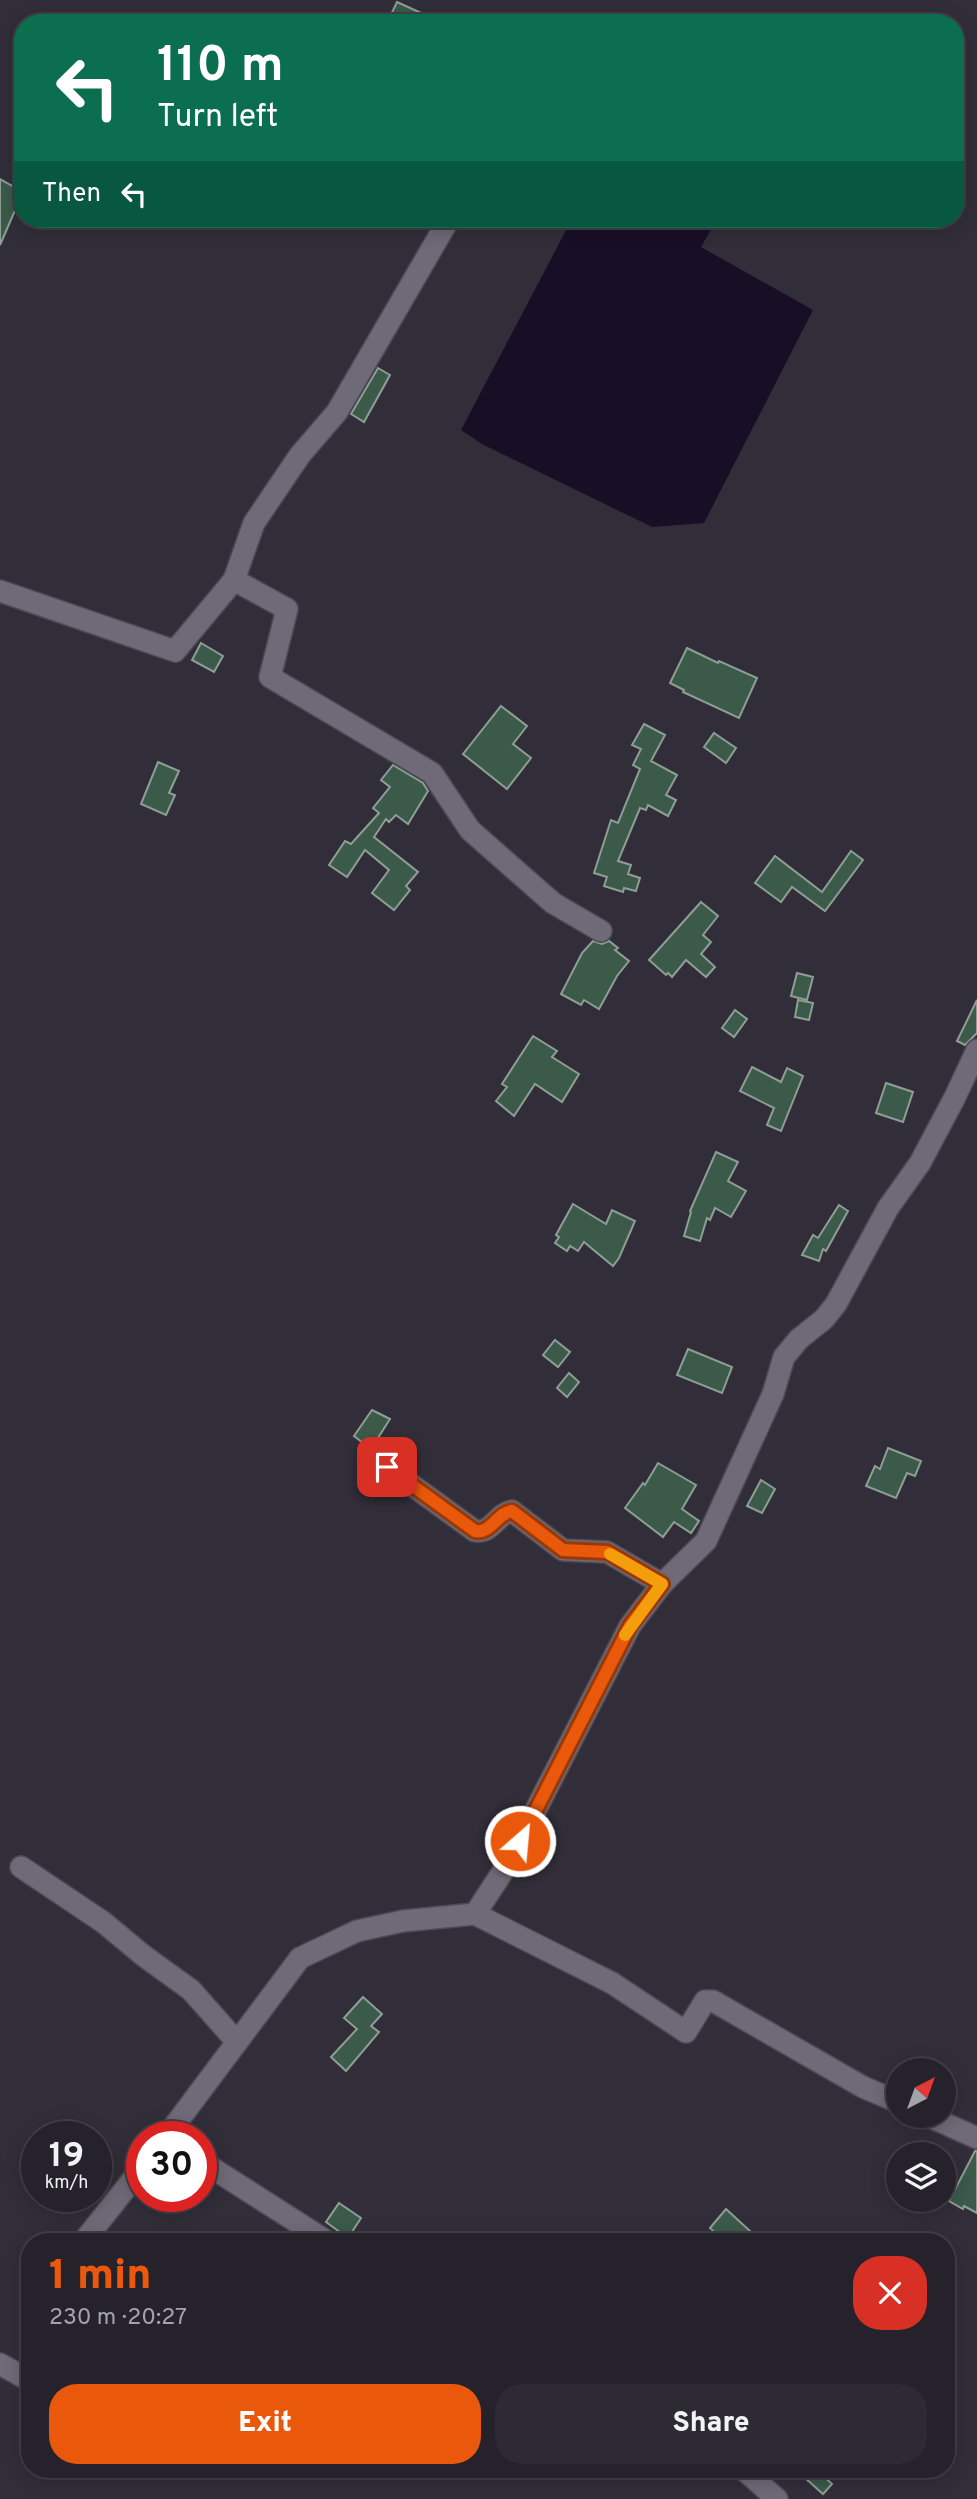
<!DOCTYPE html>
<html lang="en">
<head>
<meta charset="utf-8">
<style>
	:root { --surface:#25222b; --page:#2d2a33; --text:#f1f3f6; --muted:#a3a4a9; --line:#423f47; --accent:#ea580c }
	body { margin:0; font-family:Overpass,sans-serif; background:var(--page); color:var(--text); height:100vh; display:flex; flex-direction:column; font-size:26px; white-space:nowrap }
	* { box-sizing:border-box; margin:0 }
	p { font-size:23px; color:var(--muted) }
	.icon { flex:none; width:38px; height:38px; fill:none; stroke:currentColor; stroke-width:2; stroke-linecap:round; stroke-linejoin:round }
	.map { position:relative; flex:1; overflow:hidden }
	.panel { position:absolute; left:21px; top:2233px; width:934px; height:245px; display:flex; flex-direction:column; background:var(--surface); border-radius:28px; box-shadow:0 4px 18px #0003,0 0 0 2px var(--line) }
	.panel>* { flex:none }
	.guide { position:absolute; left:14px; top:14px; width:950px; height:214px; border-radius:28px; box-shadow:0 4px 18px #0003,0 0 0 2px var(--line); background:#0b6e4f; color:#fff; overflow:hidden }
	.needle { width:46px; rotate:41deg }
	.buttons { position:absolute; left:886px; top:2058px; display:grid; gap:14px }
	.buttons a { display:grid; place-items:center; width:70px; height:70px; border-radius:50%; background:var(--surface); box-shadow:0 4px 18px #0003,0 0 0 2px var(--line); font-size:35px }
	.speed { position:absolute; left:21px; top:2121px; display:flex; gap:14px; font-size:35px; font-weight:700; text-align:center }
	.speed>* { display:grid; place-content:center; width:91px; height:91px; border-radius:50%; background:var(--surface); box-shadow:0 4px 18px #0003,0 0 0 2px var(--line); line-height:1 }
	.speed small { font-size:18px; font-weight:400 }
	.speed .limit { border:10px solid #d22; background:#fff; color:#111 }
	.pin { position:absolute; display:grid; place-items:center; width:60px; height:60px; color:#fff; margin:-30px; border-radius:14px; box-shadow:0 4px 10px #0006 }
	.me { position:absolute; width:77px; margin:-38px; rotate:27deg; stroke-linejoin:round; filter:drop-shadow(0 0 5px #0008) }
	.turn { display:flex; align-items:center; gap:24px; height:147px; padding:0 28px; font-size:32px }
	.turn .icon { width:91px; height:91px; stroke-width:2.5 }
	.turn b { display:block; font-size:49px; line-height:60px }
	.then { display:flex; align-items:center; height:66px; padding:0 28px; background:#0003; gap:14px; font-size:26px }
	.round { display:grid; place-items:center; flex:none; width:74px; height:74px; border-radius:28px; background:var(--page) }
	.head { display:flex; align-items:center; justify-content:space-between; height:119px; padding:0 28px }
	h1 { font-size:42px; font-weight:800; line-height:52px; color:var(--accent) }
	.primary-button { display:flex; gap:14px; margin-top:auto; padding:14px 28px }
	.primary-button a { flex:1; height:80px; border-radius:28px; background:var(--accent); color:#fff; font-size:28px; font-weight:800; line-height:80px; text-align:center }
	.primary-button a+a { background:var(--page); color:var(--text) }
	.map>svg:first-child { display:block }
	.water { fill:#180f26 }
	.building { fill:#3b5a4a; stroke:#8f9e95; stroke-width:2 }
	.lines { fill:none; stroke-linecap:round; stroke-linejoin:round }
	.street-casing { stroke:#4d4a54; stroke-width:24 }
	.street { stroke:#6e6a77; stroke-width:21 }
	.route-casing { stroke:#983908; stroke-width:18 }
	.route { stroke:#ea580c; stroke-width:12 }
	.slow { stroke:#f59e0b; stroke-width:12 }
</style>
</head>
<body>
<div class="map">
<svg width="977" height="2499" viewBox="0 0 977 2499">
	<rect width="100%" height="100%" fill="#312e39"/>
	<!-- water -->
	<path class="water" d="M572,219H717L701,247L813,310L704,523L652,527L482,444L461,430Z"/>
	<!-- building -->
	<g class="building">
		<path d="M397,2L443,23H387Z"/>
		<path d="M0,179L23,192V200L18,209L16,208L0,245Z"/>
		<path d="M378,368L390,375L364,422L351,414Z"/>
		<path d="M201,643L223,656L214,672L192,660Z"/>
		<path d="M687,648L718,663L719,661L757,678L739,718L683,692L684,690L670,683Z"/>
		<path d="M501,706L527,726L513,744L531,758L507,789L463,754Z"/>
		<path d="M644,724L665,735L651,761L677,775L666,795L676,800L668,816L648,805L646,810L640,808L618,861L631,865L628,874L640,878L636,891L624,888L623,892L604,886L607,877L594,873L611,820L618,823L640,769L633,765L641,749L632,745Z"/>
		<path d="M714,733L736,748L726,763L704,747Z"/>
		<path d="M158,762L179,771L169,793L175,795L166,815L141,804Z"/>
		<path d="M393,765L423,783L428,791L408,824L396,815L389,822L386,819L374,837L418,872L406,886L410,890L394,910L372,893L389,870L365,850L347,877L329,865L345,841L351,844L379,813L373,808L390,787L381,780Z"/>
		<path d="M851,851L863,860L825,911L792,887L781,902L755,883L775,856L822,892Z"/>
		<path d="M701,902L718,916L703,935L711,942L701,954L715,967L706,977L686,960L672,977L668,973L666,975L649,960Z"/>
		<path d="M593,941L602,944L609,941L618,948L615,950L629,961L617,976L599,1009L584,1000L581,1005L561,994L582,953Z"/>
		<path d="M797,973L813,977L807,1000L791,996Z"/>
		<path d="M798,1000L813,1003L809,1020L795,1017Z"/>
		<path d="M977,1000V1033L965,1045L957,1041Z"/>
		<path d="M735,1010L747,1019L734,1037L722,1028Z"/>
		<path d="M533,1036L557,1051L552,1057L579,1074L562,1102L535,1084L514,1116L496,1101L507,1087L502,1084Z"/>
		<path d="M752,1067L781,1082L787,1068L803,1076L781,1131L767,1125L774,1108L740,1091Z"/>
		<path d="M886,1083L913,1092L903,1122L876,1113Z"/>
		<path d="M716,1152L738,1162L728,1181L746,1191L731,1217L715,1208L710,1220L707,1218L700,1241L684,1236L691,1212L690,1211Z"/>
		<path d="M573,1204L606,1224L612,1210L635,1221L619,1258L613,1266L584,1242L578,1251L570,1246L567,1251L555,1243L559,1237L556,1235Z"/>
		<path d="M839,1205L848,1211L826,1251L823,1249L819,1261L802,1255L813,1235L818,1238Z"/>
		<path d="M555,1340L570,1352L558,1367L543,1355Z"/>
		<path d="M688,1349L732,1367L722,1393L677,1375Z"/>
		<path d="M569,1373L579,1382L567,1397L557,1388Z"/>
		<path d="M372,1410L390,1419L371,1449L354,1436Z"/>
		<path d="M888,1448L921,1461L915,1476L907,1473L896,1498L866,1486L875,1466L880,1469Z"/>
		<path d="M658,1463L696,1485L682,1509L699,1521L691,1533L674,1522L663,1537L625,1508L643,1483L645,1485Z"/>
		<path d="M761,1480L775,1489L762,1513L747,1506Z"/>
		<path d="M363,1997L382,2014L371,2026L379,2032L346,2071L331,2057L357,2029L344,2018Z"/>
		<path d="M975,2151H977V2213L964,2206L963,2209L949,2201Z"/>
		<path d="M339,2203L361,2218L348,2238L326,2222Z"/>
		<path d="M726,2209L762,2242H725L710,2228Z"/>
		<path d="M795,2469H816L832,2484L823,2494Z"/>
	</g>
	<g class="lines">
		<!-- street casing -->
		<g class="street-casing">
			<g id="street">
				<path d="M234,580L254,523L300,455L337,412L449,219"/>
				<path d="M0,591L175,651L234,580L287,609L270,677L432,773L470,830L553,903L601,931"/>
				<path d="M387,1467L475,1531C492,1534 497,1513 512,1511L563,1550L607,1552L662,1584"/>
				<path d="M21,1867L103,1922L144,1956L191,1990L237,2042"/>
				<path d="M898,2102L863,2087L713,2001H705L686,2032L612,1983L475,1914L509,1862L630,1626L662,1584L706,1541L773,1394L784,1357L799,1339L824,1319L836,1304L888,1208L920,1163L955,1097L977,1050"/>
				<path d="M928,2116L977,2138"/>
				<path d="M166,2137L300,1958L357,1931L403,1921L475,1914"/>
				<path d="M201,2161L328,2242"/>
				<path d="M83,2242L142,2168"/>
				<path d="M0,2364L27,2379L30,2376"/>
				<path d="M743,2469L777,2499"/>
			</g>
		</g>
		<!-- street -->
		<use href="#street" class="street"/>
	</g>
	<g class="lines">
		<!-- route casing -->
		<g class="route-casing">
			<path id="route" d="M387,1467L475,1531C491,1534 497,1513 512,1511L563,1550L607,1552L662,1584L630,1626L520,1841"/>
		</g>
		<!-- route -->
		<use href="#route" class="route"/>
		<!-- slow -->
		<path class="slow" d="M610,1554L662,1584L625,1635"/>
	</g>
</svg>
<div class="buttons">
<a><svg class="needle" viewBox="-14 -14 28 28"><path d="M0-13l5 13h-10z" fill="#e53935"/><path d="M0 13l5-13h-10z" fill="#a3a4a9"/></svg></a>
<a><svg class="icon" aria-label="layers" viewBox="0 0 24 24"><path d="M12 4l9 5-9 5-9-5zM3 14l9 5 9-5"/></svg></a>
</div>
<div class="speed"><div>19<small>km/h</small></div><div class="limit">30</div></div>
<div class="pin" style="left:387px;top:1467px;background:#d93025"><svg class="icon" aria-label="arrive" viewBox="0 0 24 24"><path d="M6 21V4h12l-3 4 3 4H6"/></svg></div>
<svg class="me" style="left:520px;top:1841px" viewBox="-20 -20 40 40"><circle r="17" fill="#ea580c" stroke="#fff" stroke-width="3"/><path d="M0-11L8 9 0 5-8 9z" fill="#fff"/></svg>
<div class="guide">
<div class="turn"><svg class="icon" aria-label="left" viewBox="0 0 24 24"><path d="M17 20v-9H6M10 6l-5 5 5 5"/></svg><div><b>110 m</b>Turn left</div></div>
<div class="then">Then<svg class="icon" aria-label="left" viewBox="0 0 24 24"><path d="M17 20v-9H6M10 6l-5 5 5 5"/></svg></div>
</div>
<section class="panel">
<div class="head"><div><h1>1 min</h1><p>230 m · 20:27</p></div><a class="round" style="background:#d93025;color:#fff"><svg class="icon" aria-label="close" viewBox="0 0 24 24"><path d="M6 6l12 12M18 6L6 18"/></svg></a></div>
<div class="primary-button"><a>Exit</a><a>Share</a></div>
</section>
</div>
</body>
</html>
